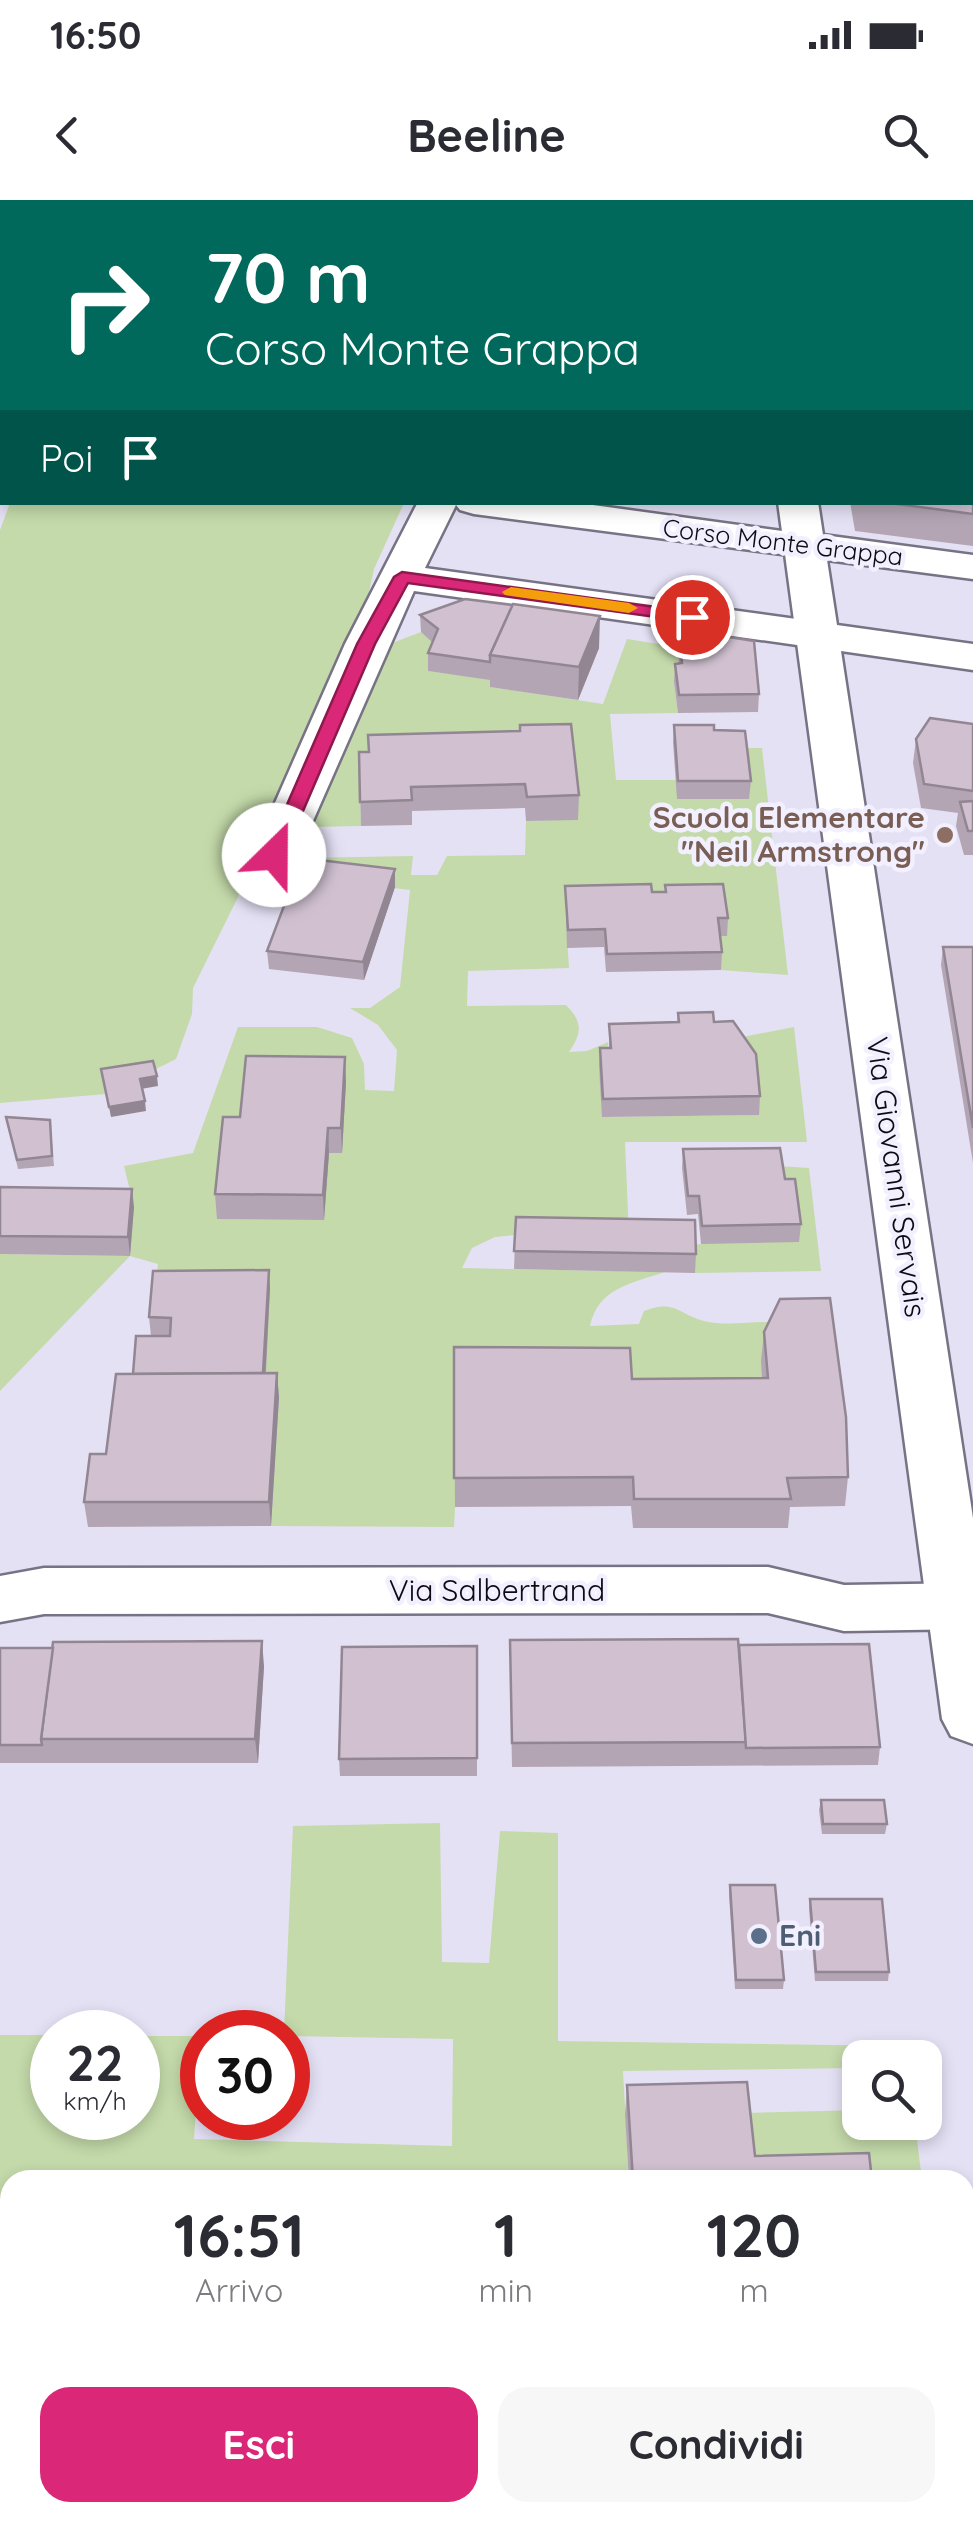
<!DOCTYPE html>
<html lang="it">
<head>
<meta charset="utf-8">
<style>
	:root { --surface:#fff; --page:#f7f7f7; --text:#2b2b33; --muted:#7c7c81; --accent:#db2777 }
	body { margin:0; font-family:Quicksand,sans-serif; background:var(--page); color:var(--text); height:100vh; display:flex; flex-direction:column; font-size:38px; white-space:nowrap }
	* { box-sizing:border-box; margin:0 }
	p { font-size:32px; color:var(--muted) }
	.icon { flex:none; width:55px; height:55px; fill:none; stroke:currentColor; stroke-width:2; stroke-linecap:round; stroke-linejoin:round }
	.map { position:relative; flex:1; overflow:hidden }
	.sheet { position:absolute; left:0px; top:1970px; width:975px; height:352px; display:flex; flex-direction:column; background:var(--surface); border-radius:30px 30px 0 0; box-shadow:0 5px 15px #0003 }
	.sheet>* { flex:none }
	.banner { position:absolute; left:0px; top:0px; width:975px; height:305px; box-shadow:0 5px 15px #0003; background:#00695c; color:#fff; overflow:hidden }
	.fabs { position:absolute; left:842px; top:1840px; display:grid; gap:20px }
	.fabs a { display:grid; place-items:center; width:100px; height:100px; border-radius:20px; background:var(--surface); box-shadow:0 5px 15px #0003; font-size:50px }
	.speed { position:absolute; left:30px; top:1810px; display:flex; gap:20px; font-size:50px; font-weight:700; text-align:center }
	.speed>* { display:grid; place-content:center; width:130px; height:130px; border-radius:50%; background:var(--surface); box-shadow:0 5px 15px #0003; line-height:1 }
	.speed small { font-size:25px; font-weight:400 }
	.speed .limit { border:15px solid #d22; background:#fff; color:#111 }
	.pin { position:absolute; display:grid; place-items:center; width:85px; height:85px; color:#fff; margin:-42px; border:5px solid #fff; border-radius:50%; box-shadow:0 2px 10px #0007 }
	.me { position:absolute; width:110px; margin:-55px; rotate:23deg; stroke-linejoin:round; filter:drop-shadow(0 0 8px #0008) }
	.turn { display:flex; align-items:center; gap:35px; height:210px; padding:0 40px; font-size:45px }
	.turn .icon { width:130px; height:130px; stroke-width:2.5 }
	.turn b { display:block; font-size:70px; line-height:85px }
	.then { display:flex; align-items:center; height:95px; padding:0 40px; background:#0003; gap:20px; font-size:38px }
	.eta { display:flex; justify-content:space-evenly; align-items:center; height:170px; text-align:center }
	.eta b { font-size:60px; font-weight:700; line-height:70px }
	.cta { display:flex; gap:20px; margin-top:auto; padding:20px 40px }
	.cta a { flex:1; height:115px; border-radius:30px; background:var(--accent); color:#fff; font-size:40px; font-weight:700; line-height:115px; text-align:center }
	.cta a+a { background:var(--page); color:var(--text) }
	.status { display:flex; justify-content:space-between; align-items:center; height:70px; padding:0 50px; background:var(--surface); direction:ltr }
	.status svg { height:28px; fill:currentColor }
	header { display:flex; justify-content:space-between; align-items:center; height:130px; padding:0 40px; background:var(--surface); font-size:45px; font-weight:700 }
	.map>svg:first-child { display:block }
	.green { fill:#c4daaa }
	.lines { fill:none; stroke-linecap:round; stroke-linejoin:round }
	.street-casing { stroke:#777385; stroke-width:5 }
	.secondary-casing { stroke:#777385; stroke-width:5 }
	.street { fill:#fff; fill-rule:evenodd }
	.secondary { fill:#fff; fill-rule:evenodd }
	.wall { fill:#b3a5b3 }
	.shaded-wall { fill:#928692 }
	.building { fill:#d0c0d0; stroke:#928692; stroke-width:2.5 }
	.route { fill:#db2777; stroke:#8e194d; stroke-width:2.5 }
	.slow { fill:#f59e0b }
	.education-dot { fill:#8d6e63; stroke:#f2efff; stroke-width:4 }
	.service-dot { fill:#5c6f8a; stroke:#f2efff; stroke-width:4 }
	.labels { text-anchor:middle; stroke-width:9; stroke-linejoin:round; paint-order:stroke }
	.far-street-label { font-size:25px; fill:#0d0b11; stroke:#f2efff }
	.education-label { font-size:30px; font-weight:bold; fill:#785e54; stroke:#f2efff; text-anchor:end }
	.street-label { font-size:30px; fill:#0d0b11; stroke:#f2efff }
	.service-label { font-size:30px; font-weight:bold; fill:#4e5e75; stroke:#f2efff; text-anchor:start }
</style>
</head>
<body>
<div class="status"><b>16:50</b><svg viewBox="0 0 49 12"><path d="M0 12V9h3v3zM5 12V6h3v6zM10 12V3h3v9zM15 12V0h3v12zM26 1h20v11H26zM47 4h2v5h-2z"/></svg></div>
<header><svg class="icon" aria-label="back" viewBox="0 0 24 24"><path d="M15 5l-7 7 7 7"/></svg>Beeline<svg class="icon" aria-label="search" viewBox="0 0 24 24"><circle cx="10" cy="10" r="6"/><path d="M15 15l6 6"/></svg></header>
<div class="map">
<svg width="973" height="2321" viewBox="0 0 973 2321">
	<rect width="100%" height="100%" fill="#e5e1f5"/>
	<!-- green -->
	<g class="green">
		<path d="M10,303H404L374,369L367,401L343,445L314,518L250,651L238,697L193,788L192,814L176,859L106,894L0,903V330Z"/>
		<path d="M421,432L438,446L429,471L493,480L491,487L603,504L627,439L677,447L681,481L674,482L678,513L610,514L616,580H676L678,599L744,548H762L788,775L721,770L565,704L569,768L468,771L467,806L566,805C583,822 582,833 569,852L587,851L608,842L610,866L599,867L603,917L758,915L732,839L794,827L807,942H625L629,1037L515,1035L495,1037L472,1048L462,1068L665,1072C632,1083 598,1088 590,1126L639,1124L644,1111C675,1099 678,1114 704,1121C724,1126 750,1122 770,1122L765,1207L455,1307L454,1327L271,1326L279,1199L155,1090L158,1064L130,1056L0,1191V1054L130,1056L134,1007L124,966L193,953L238,827H317L352,838L364,864L365,890L394,891L397,850L378,825L350,808H370L400,787L410,690L294,676L301,658L413,656L411,675H437L447,656L525,655L526,621L578,619L570,548L360,577L361,626L313,627L387,445Z"/>
		<path d="M778,966L809,968L821,1071L695,1073L694,1045L701,1044Z"/>
		<path d="M440,1623L442,1762L489,1763L500,1631L558,1633V1841L907,1846L908,1857L860,1858V1868L623,1871L629,1980H10V2166H0V1835H52V1918H138V1836H201L194,1939L452,1946L453,1839L288,1836L284,1832L293,1626Z"/>
		<path d="M860,1910V1922L915,1923L922,1980H751L744,1913Z"/>
	</g>
	<g class="lines">
		<!-- street casing -->
		<g class="street-casing">
			<g id="street">
				<rect x="442" y="0" width="34" height="2"/>
				<path d="M418,302H571L819,336L825,345L819,354L805,357L474,314L460,310L456,305L425,368L818,422L833,426L839,435L833,444L818,448L414,391L298,655L291,665L275,669L259,665L252,655L345,444Z"/>
				<path d="M768,1367L844,1385L973,1383V1429L844,1431L768,1413L44,1414L0,1422V1376L44,1368Z"/>
			</g>
		</g>
		<!-- secondary casing -->
		<g class="secondary-casing">
			<g id="secondary">
				<rect x="736" y="0" width="34" height="2"/>
				<path d="M778,302H818L823,335L973,355V379L827,360L837,425L973,444V470L841,451L973,1318V1544L951,1536L942,1519Z"/>
			</g>
		</g>
		<!-- street -->
		<use href="#street" class="street"/>
		<!-- secondary -->
		<use href="#secondary" class="secondary"/>
	</g>
	<!-- wall -->
	<g class="wall">
		<rect x="356" y="0" width="62" height="2"/>
		<path d="M497,0H558V2Z"/>
		<rect x="625" y="0" width="64" height="2"/>
		<path d="M973,270V346L855,331L850,302H972Z"/>
		<path d="M420,415L599,448L578,500L490,487V480L428,471V453L432,442L421,432Z"/>
		<path d="M678,429L759,494L758,512L678,513L674,482L675,464H679L677,447Z"/>
		<path d="M973,524V655H964L956,626L958,613L921,608L913,563L916,539Z"/>
		<path d="M674,525L714,530L751,581L749,599H677L673,542Z"/>
		<path d="M359,552H369L579,595L578,620L526,621L525,608L412,611V625L361,626Z"/>
		<path d="M665,685L728,718L727,736H720L722,752L721,770L606,772L604,747L567,748L565,686L665,692Z"/>
		<path d="M395,687L364,780L269,769L267,751Z"/>
		<path d="M943,747H973V963L941,765Z"/>
		<path d="M678,813L714,822L760,896L759,915L602,917L599,867L600,848H609V824L677,822Z"/>
		<path d="M346,882L342,953H329L324,1020L217,1019L215,994L240,917Z"/>
		<path d="M6,917L50,920L54,966L18,969Z"/>
		<path d="M683,949L785,979L801,1024L799,1042L701,1044L698,1014L687,1015L682,968Z"/>
		<path d="M0,987L134,1007L130,1056L0,1054Z"/>
		<path d="M516,1017L696,1054L695,1073L514,1069Z"/>
		<path d="M270,1088L266,1173H277L279,1198L271,1326L88,1327L84,1302L106,1254L133,1174L151,1136L149,1117Z"/>
		<path d="M764,1132L848,1277L845,1306L790,1307L788,1328H633L631,1306L455,1307L454,1147L632,1179L762,1178L761,1161Z"/>
		<path d="M739,1445L880,1547L878,1565L512,1567L510,1464Z"/>
		<path d="M477,1446V1576H340L339,1559Z"/>
		<path d="M0,1448H53L264,1466L258,1563H0Z"/>
		<path d="M821,1600L887,1624L885,1634H822L819,1610Z"/>
		<path d="M730,1685L784,1780L783,1789H735L729,1695Z"/>
		<path d="M810,1699L889,1772L888,1781H815L809,1709Z"/>
		<path d="M627,1885L755,1956L872,1980H629L625,1915Z"/>
		<path d="M82,2312H493V2318L347,2321H84Z"/>
	</g>
	<!-- shaded-wall -->
	<g class="shaded-wall">
		<path d="M600,416L599,448L578,500L579,467Z"/>
		<path d="M395,669V687L364,780L363,762Z"/>
		<path d="M345,857L346,882L342,953L341,928Z"/>
		<path d="M157,876L158,886L141,889L140,879Z"/>
		<path d="M145,901L146,911L111,917L109,907Z"/>
		<path d="M328,928L329,953L324,1020L323,995Z"/>
		<path d="M132,989L134,1007L130,1056L128,1037Z"/>
		<path d="M269,1070L270,1088L264,1198L263,1180Z"/>
		<path d="M277,1173L279,1198L271,1326L269,1302Z"/>
		<path d="M262,1441L264,1466L258,1563L255,1539Z"/>
	</g>
	<!-- building -->
	<g class="building">
		<path d="M801,0H873L874,2H802Z"/>
		<path d="M973,270V314L882,302H972Z"/>
		<path d="M465,399L513,405L490,455V462L428,453L438,429L420,415Z"/>
		<path d="M513,404L600,416L579,467L490,455Z"/>
		<path d="M678,429L754,441L759,494L679,495L675,464L682,463Z"/>
		<path d="M930,518L973,524V591L924,584L916,539Z"/>
		<path d="M571,524L579,595L527,597L525,584L411,587L412,600L360,602L359,552H369L368,535L520,531V525Z"/>
		<path d="M674,525H714V530L745,531L751,581H678Z"/>
		<path d="M973,601V631H968L960,602Z"/>
		<path d="M302,658L395,669L363,762L267,751Z"/>
		<path d="M651,684L652,692H666L665,685L723,684L728,718H718L722,752L607,754L605,729L568,730L565,686Z"/>
		<path d="M943,747H973V928Z"/>
		<path d="M713,812L714,822L733,821L756,854L760,896L603,899L600,848H611L609,824L679,822L678,813Z"/>
		<path d="M246,856L345,857L341,928H328L323,995L215,994L223,917H240Z"/>
		<path d="M153,861L157,876L140,879L145,901L109,907L101,869Z"/>
		<path d="M6,917L50,920L52,956L17,960Z"/>
		<path d="M780,948L785,979H795L801,1024L702,1026L699,996H688L683,949Z"/>
		<path d="M0,987L132,989L128,1037L0,1036Z"/>
		<path d="M516,1017L695,1020L696,1054L514,1051Z"/>
		<path d="M269,1070L263,1173L133,1174L136,1136H170L171,1118L149,1117L153,1071Z"/>
		<path d="M830,1098L846,1217L848,1277L787,1278L791,1299H634L633,1277L454,1278V1147L630,1148L632,1179L768,1178L764,1132L780,1099Z"/>
		<path d="M277,1173L269,1302H84L90,1254H106L116,1174Z"/>
		<path d="M738,1439L746,1542L512,1543L510,1440Z"/>
		<path d="M262,1441L255,1539H41L53,1442Z"/>
		<path d="M869,1444L880,1547L746,1548L739,1445Z"/>
		<path d="M477,1446V1558L339,1559L342,1447Z"/>
		<path d="M0,1448H53L41,1539L42,1545H0Z"/>
		<path d="M821,1600H884L887,1624H823Z"/>
		<path d="M730,1685H775L784,1780H736Z"/>
		<path d="M810,1699H882L889,1772H816Z"/>
		<path d="M747,1882L755,1956L869,1953L872,1980H633L627,1885Z"/>
	</g>
	<!-- route -->
	<path class="route" d="M402,372L692,412L701,417L692,422L408,383L375,444L284,655L281,659H268L265,655L357,444L394,377Z"/>
	<!-- slow -->
	<path class="slow" d="M511,387L629,403L638,408L629,413L505,395L502,392Z"/>
	<!-- markers -->
	<circle class="education-dot" cx="945" cy="635" r="10"/>
	<circle class="service-dot" cx="759" cy="1736" r="10"/>
	<g class="labels">
		<!-- far-street labels -->
		<g class="far-street-label">
			<text transform="translate(783 342) rotate(7)" y="9">Corso Monte Grappa</text>
		</g>
		<!-- education labels -->
		<g class="education-label">
			<text x="925" y="628">Scuola Elementare<tspan x="925" dy="34">"Neil Armstrong"</tspan></text>
		</g>
		<!-- street labels -->
		<g class="street-label">
			<text transform="translate(896 977) rotate(82)" y="10">Via Giovanni Servais</text>
			<text x="497" y="1401">Via Salbertrand</text>
		</g>
		<!-- service labels -->
		<g class="service-label">
			<text x="779" y="1746">Eni</text>
		</g>
	</g>
</svg>
<div class="fabs">
<a><svg class="icon" aria-label="search" viewBox="0 0 24 24"><circle cx="10" cy="10" r="6"/><path d="M15 15l6 6"/></svg></a>
</div>
<div class="speed"><div>22<small>km/h</small></div><div class="limit">30</div></div>
<div class="pin" style="left:692px;top:417px;background:#d93025"><svg class="icon" aria-label="arrive" viewBox="0 0 24 24"><path d="M6 21V4h12l-3 4 3 4H6"/></svg></div>
<svg class="me" style="left:274px;top:655px" viewBox="-20 -20 40 40"><circle r="19" fill="#fff"/><path d="M0-13L10 11 0 6-10 11z" fill="#db2777"/></svg>
<div class="banner">
<div class="turn"><svg class="icon" aria-label="right" viewBox="0 0 24 24"><path d="M7 20v-9h11M14 6l5 5-5 5"/></svg><div><b>70 m</b>Corso Monte Grappa</div></div>
<div class="then">Poi<svg class="icon" aria-label="arrive" viewBox="0 0 24 24"><path d="M6 21V4h12l-3 4 3 4H6"/></svg></div>
</div>
<section class="sheet">
<div class="eta">
<div><b>16:51</b><p>Arrivo</p></div>
<div><b>1</b><p>min</p></div>
<div><b>120</b><p>m</p></div>
</div>
<div class="cta"><a>Esci</a><a>Condividi</a></div>
</section>
</div>
</body>
</html>
